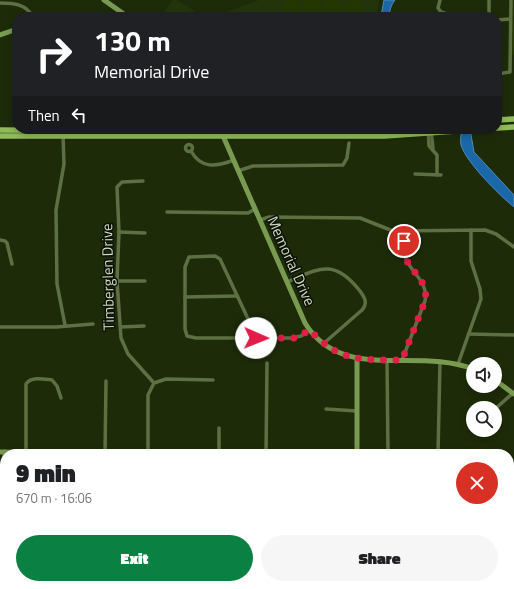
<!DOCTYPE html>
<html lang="en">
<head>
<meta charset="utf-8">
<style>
	:root { --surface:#fff; --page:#f6f6f6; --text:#202124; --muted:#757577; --accent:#0b8043 }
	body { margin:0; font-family:"Titillium Web",sans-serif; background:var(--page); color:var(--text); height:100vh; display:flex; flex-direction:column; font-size:15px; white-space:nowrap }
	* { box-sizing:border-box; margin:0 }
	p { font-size:13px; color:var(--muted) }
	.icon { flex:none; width:22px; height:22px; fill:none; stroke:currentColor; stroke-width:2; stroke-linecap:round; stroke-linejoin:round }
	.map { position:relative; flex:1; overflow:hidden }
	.sheet { position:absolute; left:0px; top:449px; width:514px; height:140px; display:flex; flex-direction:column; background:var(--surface); border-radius:16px 16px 0 0; box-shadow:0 2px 6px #0003 }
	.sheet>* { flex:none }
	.top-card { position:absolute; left:12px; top:12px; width:490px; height:122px; border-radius:16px; box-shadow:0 2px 6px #0003; background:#202124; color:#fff; overflow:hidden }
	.buttons { position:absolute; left:466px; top:357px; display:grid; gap:8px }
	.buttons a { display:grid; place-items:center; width:36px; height:36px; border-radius:50%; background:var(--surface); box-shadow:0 2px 6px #0003; font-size:20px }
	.pin { position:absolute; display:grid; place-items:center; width:34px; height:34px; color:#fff; margin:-17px; border:2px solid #fff; border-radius:50%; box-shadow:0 1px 4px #0007 }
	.me { position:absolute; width:44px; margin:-22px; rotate:91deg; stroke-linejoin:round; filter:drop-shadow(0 0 3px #0008) }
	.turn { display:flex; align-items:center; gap:14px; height:84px; padding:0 16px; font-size:18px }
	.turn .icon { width:52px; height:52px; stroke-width:2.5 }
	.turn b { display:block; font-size:28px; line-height:34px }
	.then { display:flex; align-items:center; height:38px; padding:0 16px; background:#0003; gap:8px; font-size:15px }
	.round { display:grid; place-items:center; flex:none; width:42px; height:42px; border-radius:21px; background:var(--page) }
	.overview { display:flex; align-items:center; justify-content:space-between; height:68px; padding:0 16px }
	h1 { font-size:24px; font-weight:800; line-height:30px }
	.primary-button { display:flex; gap:8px; margin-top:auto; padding:8px 16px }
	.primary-button a { flex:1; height:46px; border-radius:24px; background:var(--accent); color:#fff; font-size:16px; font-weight:800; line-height:46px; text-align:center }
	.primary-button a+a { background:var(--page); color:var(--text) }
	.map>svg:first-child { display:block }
	.built { fill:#23340a }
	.green { fill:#243703 }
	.water { fill:#1a68a9; stroke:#518ab2 }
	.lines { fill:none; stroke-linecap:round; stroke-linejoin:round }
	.street { stroke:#5c7043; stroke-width:3.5 }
	.secondary { stroke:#799a51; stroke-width:5 }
	.primary { stroke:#90bb5a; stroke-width:5.5 }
	.route { stroke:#e11d48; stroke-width:7; stroke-dasharray:0 12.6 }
	.labels { text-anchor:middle; stroke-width:3; stroke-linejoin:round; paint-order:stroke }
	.street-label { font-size:15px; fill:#d0dac6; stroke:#0b1104 }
</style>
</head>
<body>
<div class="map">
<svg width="514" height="589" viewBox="0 0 514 589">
	<rect width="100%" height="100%" fill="#1d2b09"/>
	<!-- built -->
	<g class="built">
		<path d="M173,0H177L204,17H160Z"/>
		<path d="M259,0H379L377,13L379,17H213Z"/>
	</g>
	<!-- green -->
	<g class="green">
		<path d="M291,0H298L304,17H287L282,4Z"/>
		<path d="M301,0H318L323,12L308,17Z"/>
		<path d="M322,0H339L343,12L327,17Z"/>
		<path d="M355,0H360L365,13L349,17L344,4Z"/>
		<path d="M513,0H514V56L512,54Z"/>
	</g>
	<!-- water -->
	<g class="water">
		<path d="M384,0H395C391,5 389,11 390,17L381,16Z"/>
		<path d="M462,129H470L474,152L514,195V207C499,195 466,162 461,145C460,140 461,134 462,129Z"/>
	</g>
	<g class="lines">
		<!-- street -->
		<g class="street">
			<path d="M440,0L438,8L441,12L457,17"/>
			<path d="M489,0V17"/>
			<path d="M0,3C14,3 26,4 33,17"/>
			<path d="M497,20L510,19"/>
			<path d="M497,74L510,72L511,0"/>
			<path d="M428,129L429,146L437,155V175"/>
			<path d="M431,129L433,149"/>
			<path d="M63,135L64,164L56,210L57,284L65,325"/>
			<circle cx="189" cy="148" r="3.5"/>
			<path d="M191,151C201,169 216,167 234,160"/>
			<path d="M238,171L253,166L343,165L347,158L349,143"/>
			<path d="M415,174L441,175"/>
			<path d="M143,181L122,182L117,187L119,232L117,281L121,338L128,354L154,383"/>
			<path d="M167,212L248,213L255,209"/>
			<path d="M260,220L269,217L360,218L393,231L485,230L496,234L514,247"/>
			<path d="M119,232L145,233"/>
			<path d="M0,240L5,241L7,243L12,264"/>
			<path d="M117,281H145"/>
			<path d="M287,282C320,268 334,258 360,291C365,298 368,303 362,310L323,344"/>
			<path d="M185,297L237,296"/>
			<path d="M0,327H56L93,324"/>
			<path d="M121,327L144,326"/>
			<path d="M469,334L514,335"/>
			<path d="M257,338L220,259L215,256L189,257L185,267V329L187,336L196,338H291L301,336L310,330"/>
			<path d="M387,360L388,454"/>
			<path d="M402,360L425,301C429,282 411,273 405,257C402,249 404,239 404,231"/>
			<path d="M458,364L481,299L480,289L471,261V230"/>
			<path d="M326,409L357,411"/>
			<path d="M495,409L513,393"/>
			<path d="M26,453V384C31,376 44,379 52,380L57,386L61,398"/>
			<path d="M105,453L106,381"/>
			<path d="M148,453V395L154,383L166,379L213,380"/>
			<path d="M219,454V428"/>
			<path d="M266,454L267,363"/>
			<path d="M438,454L440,361"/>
			<path d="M509,517L514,499"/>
			<path d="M172,589V584"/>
			<path d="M506,589V584"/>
		</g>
		<!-- secondary -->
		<g class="secondary">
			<path d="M104,0L128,17"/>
			<path d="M0,35L17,29"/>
			<path d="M220,129L305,323C341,383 418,347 473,369"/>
			<path d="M495,380L514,394"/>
			<path d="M0,452L173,454"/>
			<path d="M357,454V359"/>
			<path d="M4,589L5,452"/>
			<path d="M356,589V584"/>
		</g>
		<!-- primary -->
		<g class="primary">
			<path d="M497,120L514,119"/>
			<path d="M497,128L514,127"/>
			<path d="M0,130L221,132L399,129"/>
			<path d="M0,136H384L486,129"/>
		</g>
	</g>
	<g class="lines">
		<!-- route -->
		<path class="route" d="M256,338H296L310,330C339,362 362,360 402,360L425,301C429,282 412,273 405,257C403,252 404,246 404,241"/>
	</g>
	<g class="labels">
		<!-- street labels -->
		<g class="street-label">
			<text transform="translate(291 261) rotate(66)" y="5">Memorial Drive</text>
			<text transform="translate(108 277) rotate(-91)" y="5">Timberglen Drive</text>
		</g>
	</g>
</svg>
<div class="buttons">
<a><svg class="icon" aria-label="sound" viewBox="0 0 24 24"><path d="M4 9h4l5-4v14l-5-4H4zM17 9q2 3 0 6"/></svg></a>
<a><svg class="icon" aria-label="search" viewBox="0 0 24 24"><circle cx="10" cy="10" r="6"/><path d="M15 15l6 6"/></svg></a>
</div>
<div class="pin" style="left:404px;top:241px;background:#d93025"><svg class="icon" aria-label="arrive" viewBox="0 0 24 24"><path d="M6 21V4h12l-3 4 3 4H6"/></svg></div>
<svg class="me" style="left:256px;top:338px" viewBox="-20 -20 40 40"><circle r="19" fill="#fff"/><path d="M0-13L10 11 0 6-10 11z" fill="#e11d48"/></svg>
<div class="top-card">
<div class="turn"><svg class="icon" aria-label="right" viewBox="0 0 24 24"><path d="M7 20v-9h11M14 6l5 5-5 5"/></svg><div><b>130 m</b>Memorial Drive</div></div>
<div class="then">Then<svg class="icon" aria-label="left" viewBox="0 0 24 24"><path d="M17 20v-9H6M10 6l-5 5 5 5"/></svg></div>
</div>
<section class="sheet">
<div class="overview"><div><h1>9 min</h1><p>670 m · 16:06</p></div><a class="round" style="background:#d93025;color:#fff"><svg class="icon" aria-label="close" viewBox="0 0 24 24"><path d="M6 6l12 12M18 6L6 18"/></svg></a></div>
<div class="primary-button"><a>Exit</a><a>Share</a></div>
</section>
</div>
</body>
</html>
